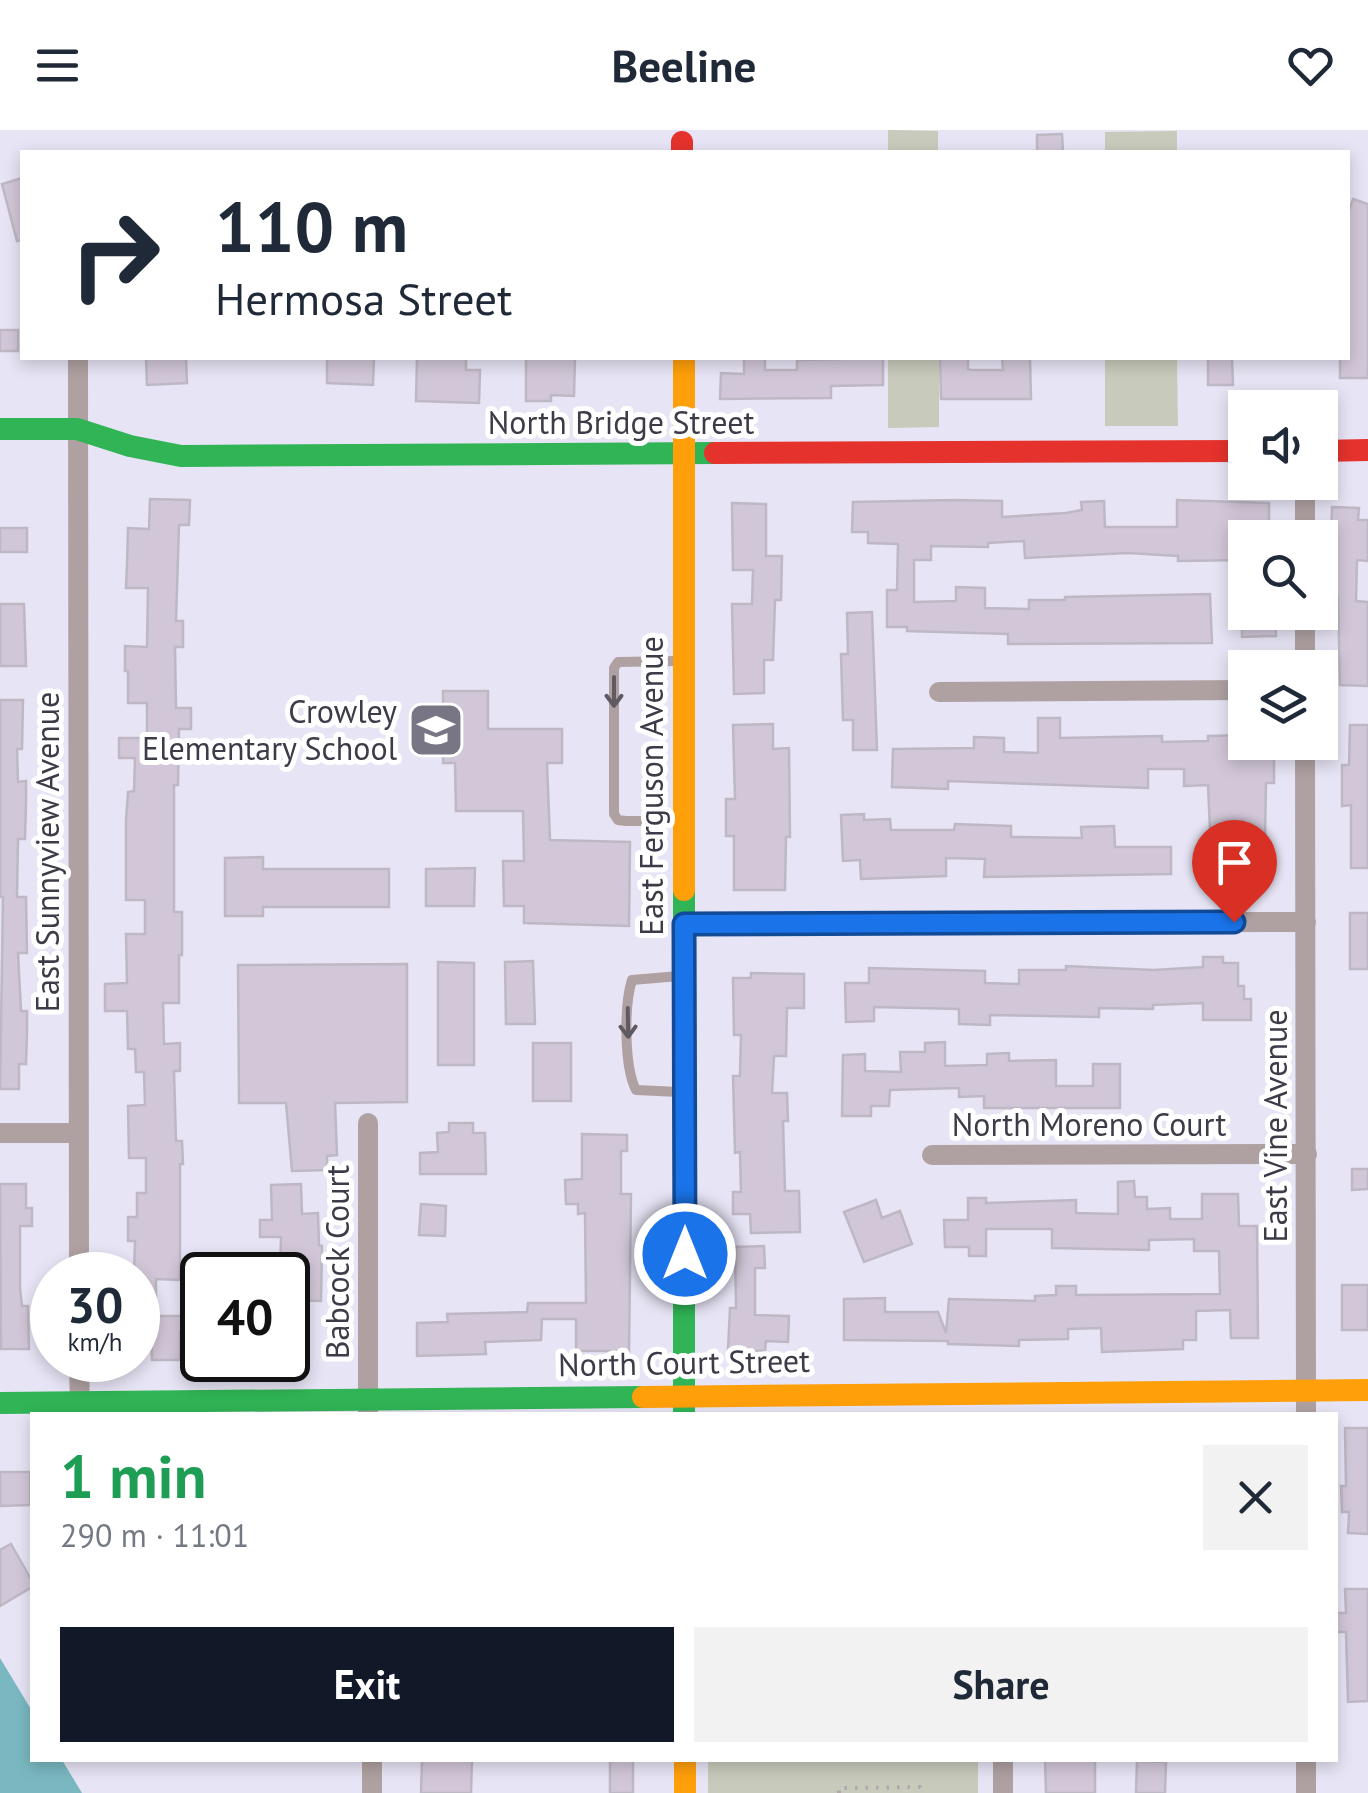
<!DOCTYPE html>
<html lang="en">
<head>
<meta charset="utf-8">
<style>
	:root { --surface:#fff; --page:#f2f2f3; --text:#1f2937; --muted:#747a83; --accent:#111827 }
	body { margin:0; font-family:"PT Sans",sans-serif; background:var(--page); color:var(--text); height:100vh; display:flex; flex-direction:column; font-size:38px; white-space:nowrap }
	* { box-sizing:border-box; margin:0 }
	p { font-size:32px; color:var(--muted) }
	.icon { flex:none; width:55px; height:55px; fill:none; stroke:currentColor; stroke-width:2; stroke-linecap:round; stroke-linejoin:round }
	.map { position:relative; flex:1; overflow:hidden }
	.panel { position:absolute; left:30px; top:1282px; width:1308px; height:350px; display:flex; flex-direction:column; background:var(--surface); border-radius:0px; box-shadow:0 5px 15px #0003 }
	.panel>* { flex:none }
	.banner { position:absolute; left:20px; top:20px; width:1330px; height:210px; border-radius:0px; box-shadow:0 5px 15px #0003; background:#fff; color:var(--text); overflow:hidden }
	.tools { position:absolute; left:1228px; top:260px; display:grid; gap:20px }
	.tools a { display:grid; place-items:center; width:110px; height:110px; border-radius:0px; background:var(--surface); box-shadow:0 5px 15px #0003; font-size:50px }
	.speed { position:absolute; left:30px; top:1122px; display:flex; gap:20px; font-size:50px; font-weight:700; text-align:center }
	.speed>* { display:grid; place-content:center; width:130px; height:130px; border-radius:50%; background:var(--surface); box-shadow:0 5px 15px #0003; line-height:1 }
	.speed small { font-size:25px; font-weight:400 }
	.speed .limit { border:5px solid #111; border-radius:15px; background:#fff; color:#111 }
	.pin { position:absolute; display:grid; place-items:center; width:85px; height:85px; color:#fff; margin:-102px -42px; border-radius:50% 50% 50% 0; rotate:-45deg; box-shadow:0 0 10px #0007 }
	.pin .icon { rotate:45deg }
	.me { position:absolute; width:110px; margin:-55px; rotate:0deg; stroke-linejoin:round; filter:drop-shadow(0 0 8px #0008) }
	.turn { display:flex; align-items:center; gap:35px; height:210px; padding:0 30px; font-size:45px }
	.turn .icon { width:130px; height:130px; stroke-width:2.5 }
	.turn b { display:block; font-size:70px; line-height:85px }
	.round { display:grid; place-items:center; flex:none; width:105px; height:105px; border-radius:0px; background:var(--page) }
	.overview { display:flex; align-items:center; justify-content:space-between; height:170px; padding:0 30px }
	h1 { font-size:60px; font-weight:700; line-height:75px; color:#1e9e55 }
	.button { display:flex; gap:20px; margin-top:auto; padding:20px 30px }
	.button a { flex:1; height:115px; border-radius:0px; background:var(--accent); color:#fff; font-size:40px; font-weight:700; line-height:115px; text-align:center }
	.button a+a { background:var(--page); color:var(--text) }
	header { display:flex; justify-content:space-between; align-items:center; height:130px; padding:0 30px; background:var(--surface); font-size:45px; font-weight:700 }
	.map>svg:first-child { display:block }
	.green { fill:#c8cbbb }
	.water { fill:#7ab8c1 }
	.building { fill:#d2c7d8; stroke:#beb8c4; stroke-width:2.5 }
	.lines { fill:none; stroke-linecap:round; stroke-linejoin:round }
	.path { stroke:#b1a8ad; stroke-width:4; stroke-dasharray:2.5 8; stroke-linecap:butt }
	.lane { stroke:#afa1a2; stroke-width:10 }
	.street { stroke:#afa1a2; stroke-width:20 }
	.fast { stroke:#30b455; stroke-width:22 }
	.slow { stroke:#ff9f0a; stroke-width:22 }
	.jam { stroke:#e5322d; stroke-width:22 }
	.oneway { stroke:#5f5a62 }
	.route-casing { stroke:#114b97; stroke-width:25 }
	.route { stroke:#1a73e8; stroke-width:18 }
	.labels { text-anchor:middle; stroke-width:10; stroke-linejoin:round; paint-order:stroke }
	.street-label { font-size:32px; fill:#3d3b47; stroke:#fff }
	.poi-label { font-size:32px; fill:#3d3b47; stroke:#fff; text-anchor:end }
</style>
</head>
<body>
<header><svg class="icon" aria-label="menu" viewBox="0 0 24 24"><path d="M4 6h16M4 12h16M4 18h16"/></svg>Beeline<svg class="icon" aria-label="heart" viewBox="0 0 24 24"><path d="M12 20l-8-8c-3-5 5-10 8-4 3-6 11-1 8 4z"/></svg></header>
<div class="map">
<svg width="1368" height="1663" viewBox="0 0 1368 1663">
	<rect width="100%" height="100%" fill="#e7e4f5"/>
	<!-- green -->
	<g class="green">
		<path d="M888,0L938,1V22H888Z"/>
		<path d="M1177,1V22H1105V2Z"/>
		<path d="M888,228H939V297L888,298Z"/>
		<path d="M1105,228H1177L1178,296H1105Z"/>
		<rect x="708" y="1630" width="270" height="33"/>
	</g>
	<!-- water -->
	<path class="water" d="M0,1528L32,1581V1630H62L82,1663H0Z"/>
	<!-- building -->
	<g class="building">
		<path d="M1062,4L1063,22H1037V5Z"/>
		<path d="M22,48V110L17,111L2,54Z"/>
		<path d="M1353,69L1368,74V248H1340V228H1348V83Z"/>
		<rect x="0" y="200" width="18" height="21"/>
		<path d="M146,228H186L187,253L147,255Z"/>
		<path d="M327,228H374L373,255L327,253Z"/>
		<path d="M417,228H466V240H480L479,273L416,271Z"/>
		<path d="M526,228H575L574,266L551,265V271H526Z"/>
		<path d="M744,228H765V240H797V230L883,228V255L831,256V268L720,269L721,243L744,244Z"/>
		<path d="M940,228H968V239L971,240H1003L1002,228H1030L1031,269H941Z"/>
		<path d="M1208,228H1232L1233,255H1208Z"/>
		<path d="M150,369L190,370L189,395H179L176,491H183V517H175L176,578H191V599H179L178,655H174V782H182V825H179V873H163L164,914L180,913V941H174L176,1011H182L183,1034H180V1150L156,1149V1186H191V1202H180V1230H152L151,1200H138V1145H134L135,1111H128V1087H137V1063H146V1028H129L128,976L145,975L144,942H136L135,919H128L127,881H105V854L127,853L126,804H145V770H126V690L128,662L134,661L135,628H119V608H147V573H128V541H125V516L147,517L148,458H126L127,434L128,398L149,399Z"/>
		<path d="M955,370L1002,371V387L1066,383L1082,380L1081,372L1104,371L1105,397H1177V370L1269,373V408H1245V430L1178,431V426L1128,423L1025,428L1024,411L988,413V417L931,416V430H914V472L956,471V457L985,458V478L1029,479V470H1065V467L1210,464L1212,513L1008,514V504L907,501V497H887V460H897L898,414L868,413V402H852L853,372Z"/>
		<path d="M732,373L766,374V426H782L781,470H775L773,530H764V563L734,564L732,474H752L753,440H733Z"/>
		<path d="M1332,377L1359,378L1358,390H1368V431L1357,430L1356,471L1368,472V556L1340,555L1338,466L1329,465Z"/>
		<rect x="0" y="398" width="27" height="24"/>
		<path d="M0,474H24L26,536H0Z"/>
		<path d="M872,482L877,620H853V590H843L841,524H848L847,483Z"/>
		<path d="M1247,482H1275L1276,506L1242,507V488H1247Z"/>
		<path d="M443,561H488V599H562V633H547L550,710L630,712L629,796L524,793V776H504L503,731H524L523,681H456L455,633H443Z"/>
		<path d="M0,570H23L22,619H17L18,652L26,651V672L25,709H18L17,767H26L27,823H18L21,881H27V903L26,934H19V959H0L3,767H0Z"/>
		<path d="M1038,588H1060V608L1162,606V612L1208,611V606L1245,605V612H1274V653H1266L1264,761L1224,760L1225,744H1212L1208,655L1184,656V639H1148V658L948,651V659L892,657L893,619L974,618V607L1004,608V622L1038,623Z"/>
		<path d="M773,594V619L789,618L790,707H786L785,760H734V706H726V669H735L733,595Z"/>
		<path d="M1350,595H1368V738H1351V675L1342,676V635H1349Z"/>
		<path d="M864,684V690L890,689L891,700H954L955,694L1011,696V707L1082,708L1081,697L1114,696L1115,717H1171V744L984,747L985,729L946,728V746L861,749L860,730L843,731L841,685Z"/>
		<path d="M263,727V739H389V777H263V786H225V728Z"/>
		<path d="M475,738L474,776H426V739Z"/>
		<rect x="1350" y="783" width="18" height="56"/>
		<path d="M1203,827H1223V833H1238V856H1244V869H1251V890H1203V873L1153,875V879L1099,878V887L990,885V895L959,894V879L874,877V891L846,892L845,853H869V838L985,841V853L1019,854V840H1066V836L1154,840L1203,837Z"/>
		<path d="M533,831L535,894H506L505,832Z"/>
		<path d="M438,832L474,833V935H438Z"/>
		<path d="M407,834V972L335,973L337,1025L327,1026V1040L292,1041L286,973H239L238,835Z"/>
		<path d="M751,843L804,844V878H787L786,926H774L772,963H787L788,991H783L785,1061H799L800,1102L751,1103L750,1084H733V1062H741L740,1022L735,1023L733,946H740L741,905H734L733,848H751Z"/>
		<path d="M945,912V936L987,935V924L1009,923V931L1056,930V956H1093V934H1120V978H984V966L959,967V958L890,960L889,976H871V986H842L843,925L865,924V941L901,942L900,922H925V913Z"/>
		<rect x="533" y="913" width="38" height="58"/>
		<path d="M449,993H473V1003H485L486,1044H420V1023L438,1022L437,1003L449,1002Z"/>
		<path d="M582,1004L627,1005V1021H621V1064H631L629,1221H576V1189H542L541,1210L485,1212L486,1224L417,1226V1193L448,1192L447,1184L527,1182L528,1173H586L585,1083L578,1084V1074H566L565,1050L582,1049Z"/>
		<path d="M1352,1039H1368V1059L1352,1060Z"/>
		<path d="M1134,1051L1135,1067H1147V1079L1170,1078V1089H1202V1064H1238L1239,1096H1257L1258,1208H1231L1230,1180L1196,1181V1210H1183V1219L1102,1222L1101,1198L1068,1199V1209L1019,1210V1216L948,1214V1211L844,1210V1169L885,1168V1182H938L946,1203L949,1169L1035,1171V1166L1056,1165V1156H1076V1165L1220,1164L1219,1121H1194V1109L1149,1110V1120L1052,1118V1099H986V1126H969V1117H945L944,1090H968V1068H986V1073L1076,1070V1083L1118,1084V1052Z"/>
		<path d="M0,1054H26V1078H32V1096H20V1158L22,1176H28L29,1219H1Z"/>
		<path d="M301,1054L302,1084L318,1083L319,1115L322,1116L321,1171L288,1170V1145H280L281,1107H260V1090H272L271,1055Z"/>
		<path d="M876,1070L882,1088L900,1081L912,1114L864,1132L844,1082Z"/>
		<path d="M421,1074L446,1076L445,1106L419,1105Z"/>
		<path d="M764,1116L765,1138H755V1185L789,1186L788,1212L766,1211L765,1221L728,1220L730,1178H736L735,1117Z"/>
		<rect x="1342" y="1155" width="26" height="45"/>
		<path d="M1345,1298H1368V1404L1348,1403L1349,1382H1342L1341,1356H1346Z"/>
		<path d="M0,1342H30V1375L0,1376Z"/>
		<path d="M11,1414L32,1451V1457L0,1476V1420Z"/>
		<path d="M1345,1459H1368V1571L1348,1572L1346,1502H1335V1483H1346Z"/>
		<path d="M422,1630H472L471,1663H421Z"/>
		<rect x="610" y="1630" width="23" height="33"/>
		<path d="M1045,1630H1095V1663H1046Z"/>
		<path d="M1137,1631L1166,1632L1165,1663H1136Z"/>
	</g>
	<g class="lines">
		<!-- path -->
		<path class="path" d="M839,1663V1658L920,1657V1663"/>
		<!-- lane -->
		<g class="lane">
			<path d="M678,531L618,532L614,538V684L618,690L626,691H680"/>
			<path d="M679,846L632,850C624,875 624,937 636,960L679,962"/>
		</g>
		<!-- street -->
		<g class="street">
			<path d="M78,228L79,1145"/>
			<path d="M1305,352V408"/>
			<path d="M1305,482V538"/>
			<path d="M939,562L1245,560"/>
			<path d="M1305,612L1306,1285"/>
			<path d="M684,794L1306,792"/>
			<path d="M0,1003H78"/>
			<path d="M932,1025L1307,1024"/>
			<path d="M79,1230L80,1283"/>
			<path d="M368,1285V993"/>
			<path d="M372,1630V1663"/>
			<path d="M1003,1630V1663"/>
			<path d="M1306,1630V1663"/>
		</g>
		<!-- fast -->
		<g class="fast">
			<path d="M0,299H77L130,316L181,326L715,323"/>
			<path d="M684,760V1282"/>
			<path d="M0,1273L643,1267"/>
		</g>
		<!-- slow -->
		<g class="slow">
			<path d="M684,228V760"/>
			<path d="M643,1267L1368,1260"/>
			<path d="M685,1630V1663"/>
		</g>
		<!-- jam -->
		<g class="jam">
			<path d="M682,12V22"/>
			<path d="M1320,321L1368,320"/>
			<path d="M715,323L1245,321"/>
		</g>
	</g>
	<!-- one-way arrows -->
	<defs><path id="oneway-shaft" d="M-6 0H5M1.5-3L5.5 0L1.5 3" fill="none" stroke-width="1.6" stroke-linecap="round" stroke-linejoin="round" transform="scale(2.5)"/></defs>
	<g class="oneway">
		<use href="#oneway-shaft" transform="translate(614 562) rotate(90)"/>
		<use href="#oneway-shaft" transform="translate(628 893) rotate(89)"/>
	</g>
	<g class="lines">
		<!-- route casing -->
		<g class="route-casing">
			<path id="route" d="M685,1124L684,794L1234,792"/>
		</g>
		<!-- route -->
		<use href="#route" class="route"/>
	</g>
	<!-- icons -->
	<defs>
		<g id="school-square" transform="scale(2.875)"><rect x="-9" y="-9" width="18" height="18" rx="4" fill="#787684" stroke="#fff"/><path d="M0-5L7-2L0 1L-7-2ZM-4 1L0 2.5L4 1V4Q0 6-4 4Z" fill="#fff"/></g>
	</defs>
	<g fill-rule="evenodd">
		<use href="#school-square" x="436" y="600"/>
	</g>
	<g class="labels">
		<!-- street labels -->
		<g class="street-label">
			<text x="621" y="304">North Bridge Street</text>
			<text transform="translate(652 656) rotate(-90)" y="11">East Ferguson Avenue</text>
			<text transform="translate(48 722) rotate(-90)" y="11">East Sunnyview Avenue</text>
			<text x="1089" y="1006">North Moreno Court</text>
			<text transform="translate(1276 996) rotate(-90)" y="11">East Vine Avenue</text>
			<text transform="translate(338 1132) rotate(-90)" y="11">Babcock Court</text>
			<text transform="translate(684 1233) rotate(-1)" y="11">North Court Street</text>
		</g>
		<!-- poi labels -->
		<g class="poi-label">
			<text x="397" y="593">Crowley<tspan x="397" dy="37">Elementary School</tspan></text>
		</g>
	</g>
</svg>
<div class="tools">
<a><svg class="icon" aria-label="sound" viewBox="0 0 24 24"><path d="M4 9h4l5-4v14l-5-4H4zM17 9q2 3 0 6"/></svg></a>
<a><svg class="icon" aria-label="search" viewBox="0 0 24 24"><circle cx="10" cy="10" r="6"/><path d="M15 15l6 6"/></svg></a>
<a><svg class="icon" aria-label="layers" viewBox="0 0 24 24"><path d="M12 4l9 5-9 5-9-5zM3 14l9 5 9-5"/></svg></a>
</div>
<div class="speed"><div>30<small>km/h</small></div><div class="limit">40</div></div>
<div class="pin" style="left:1234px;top:792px;background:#d93025"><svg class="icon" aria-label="arrive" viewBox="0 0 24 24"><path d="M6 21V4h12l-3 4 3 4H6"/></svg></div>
<svg class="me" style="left:685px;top:1124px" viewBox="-20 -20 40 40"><circle r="17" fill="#1a73e8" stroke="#fff" stroke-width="3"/><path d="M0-11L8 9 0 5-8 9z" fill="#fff"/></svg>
<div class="banner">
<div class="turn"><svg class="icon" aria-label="right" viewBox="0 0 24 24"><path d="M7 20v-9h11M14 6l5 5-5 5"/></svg><div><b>110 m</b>Hermosa Street</div></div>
</div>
<section class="panel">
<div class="overview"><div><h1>1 min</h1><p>290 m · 11:01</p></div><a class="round"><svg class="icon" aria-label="close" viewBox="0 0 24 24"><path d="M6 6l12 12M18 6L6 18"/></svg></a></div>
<div class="button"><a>Exit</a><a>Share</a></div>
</section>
</div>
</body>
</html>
